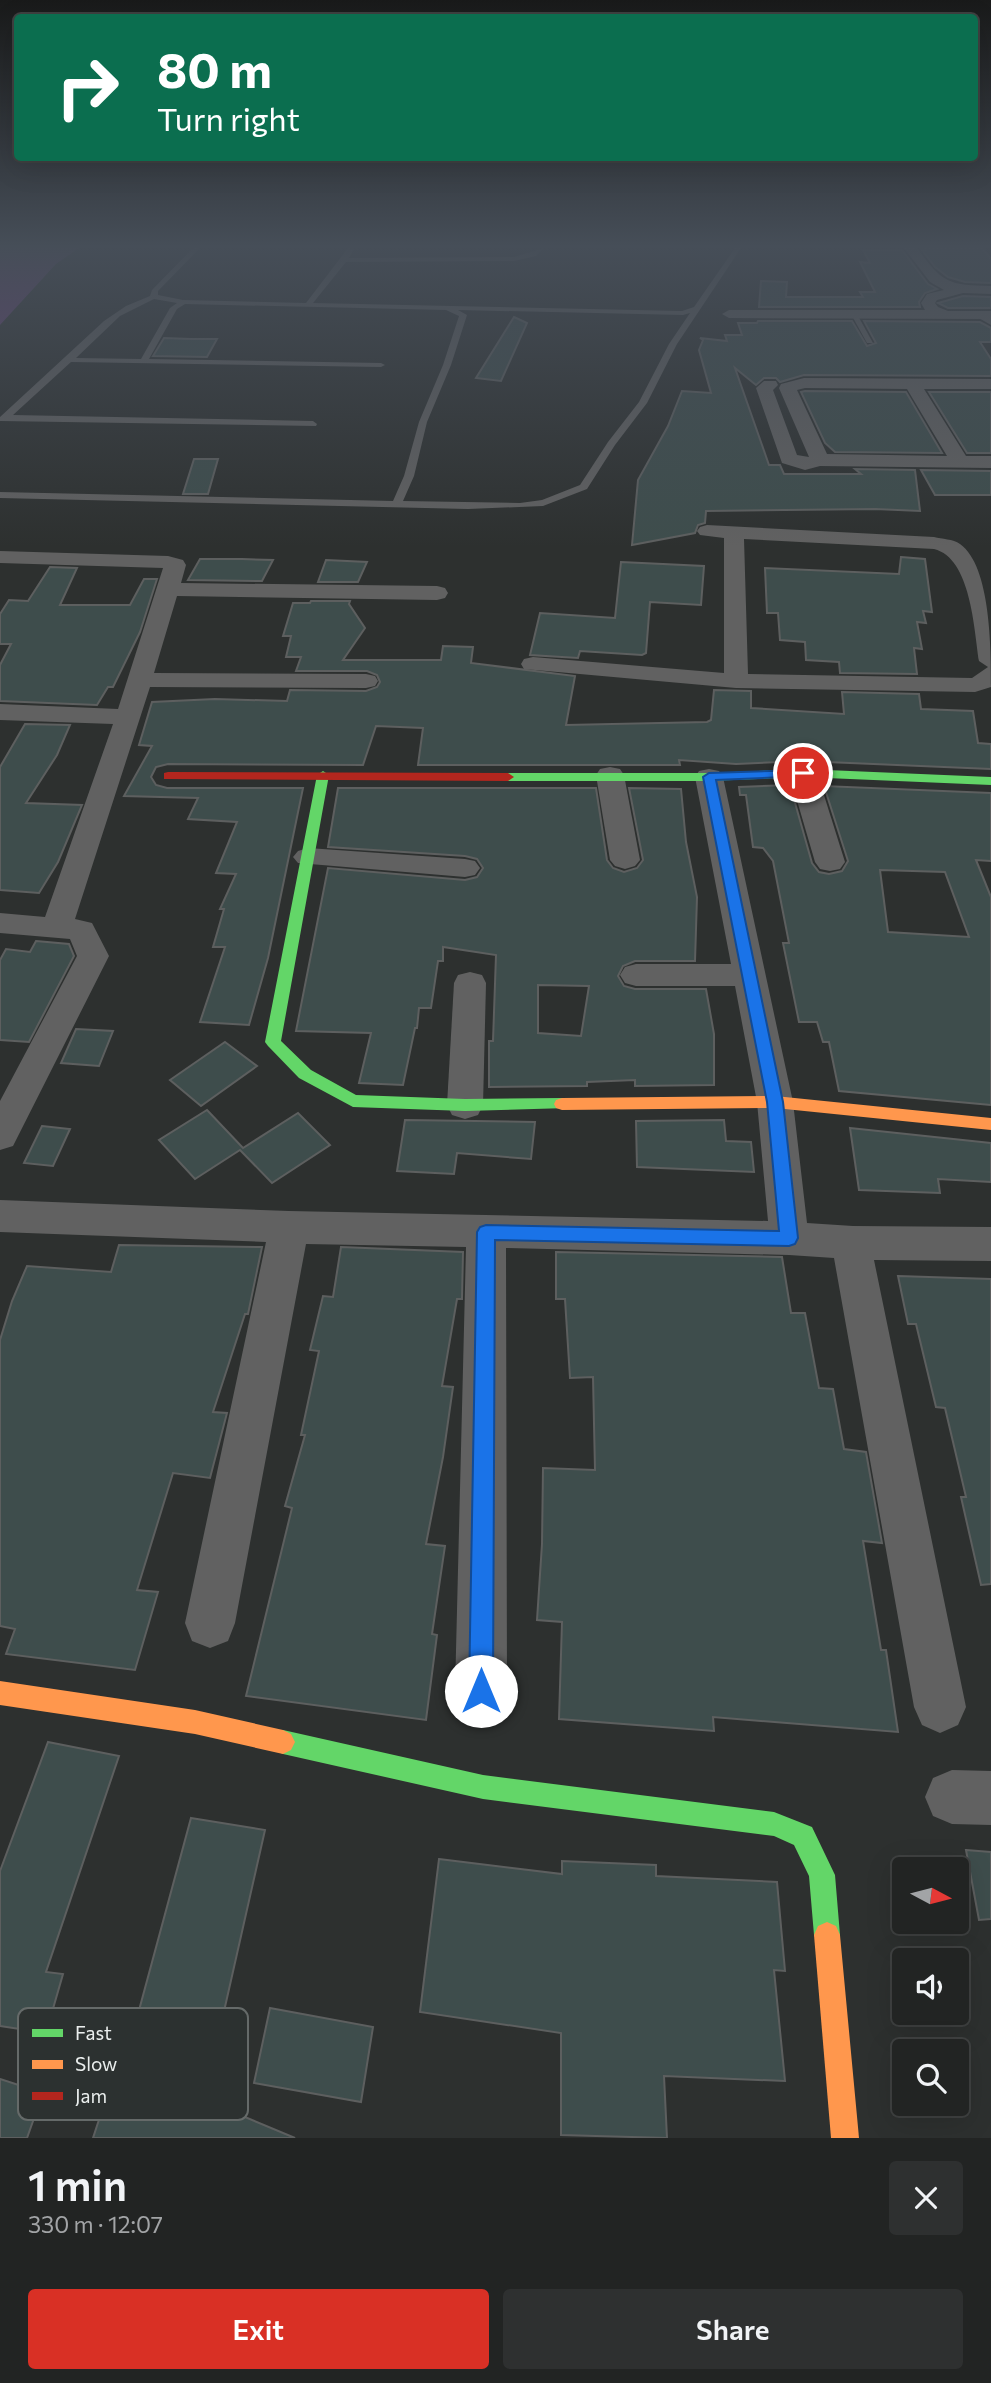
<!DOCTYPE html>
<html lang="en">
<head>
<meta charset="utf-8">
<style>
	:root { --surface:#222423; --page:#2e3030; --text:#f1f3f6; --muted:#a2a4a6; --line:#3f4141; --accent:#d93025 }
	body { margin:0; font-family:Commissioner,sans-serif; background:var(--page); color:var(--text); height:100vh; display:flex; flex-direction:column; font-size:26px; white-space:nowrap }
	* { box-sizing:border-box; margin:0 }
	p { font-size:23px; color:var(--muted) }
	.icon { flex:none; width:38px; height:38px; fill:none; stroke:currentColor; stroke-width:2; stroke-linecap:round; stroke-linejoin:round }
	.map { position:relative; height:2138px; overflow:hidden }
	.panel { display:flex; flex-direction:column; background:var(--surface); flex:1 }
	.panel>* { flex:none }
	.hud { position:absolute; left:14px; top:14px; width:964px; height:147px; border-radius:7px; box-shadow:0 7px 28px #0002,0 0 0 2px var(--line); background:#0b6e4f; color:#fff; overflow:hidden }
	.needle { width:46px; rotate:97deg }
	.fabs { position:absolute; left:892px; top:1857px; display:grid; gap:14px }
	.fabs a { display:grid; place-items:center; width:77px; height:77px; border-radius:7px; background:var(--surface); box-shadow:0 7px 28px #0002,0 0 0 2px var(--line); font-size:35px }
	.pin { position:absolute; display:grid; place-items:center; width:60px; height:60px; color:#fff; margin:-30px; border:4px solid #fff; border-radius:50%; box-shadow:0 2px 7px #0007 }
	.me { position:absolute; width:77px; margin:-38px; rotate:0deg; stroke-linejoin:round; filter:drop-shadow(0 0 5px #0008) }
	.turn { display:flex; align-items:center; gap:24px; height:147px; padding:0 28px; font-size:32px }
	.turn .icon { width:91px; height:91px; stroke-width:2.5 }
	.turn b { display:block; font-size:49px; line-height:60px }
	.round { display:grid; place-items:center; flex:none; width:74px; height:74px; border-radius:7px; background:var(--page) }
	.head { display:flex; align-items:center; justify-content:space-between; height:119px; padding:0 28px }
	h1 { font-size:42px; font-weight:600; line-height:52px }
	.primary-button { display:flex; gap:14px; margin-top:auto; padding:14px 28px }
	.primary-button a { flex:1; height:80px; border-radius:7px; background:var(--accent); color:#fff; font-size:28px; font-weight:600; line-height:80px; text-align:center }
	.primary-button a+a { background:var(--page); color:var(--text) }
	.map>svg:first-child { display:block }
	.forest { fill:#6a3f7a }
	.building { fill:#3e4d4c; stroke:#5d5f5f; stroke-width:2; fill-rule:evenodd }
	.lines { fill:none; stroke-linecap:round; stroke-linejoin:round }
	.lane { fill:#616161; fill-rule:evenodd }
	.street { fill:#616161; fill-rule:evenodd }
	.fast { fill:#63d668; fill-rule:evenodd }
	.slow { fill:#ff974d; fill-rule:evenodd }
	.jam { fill:#b3261e; fill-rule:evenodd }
	.route { fill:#1a73e8; stroke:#114b97; stroke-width:2 }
	.key { fill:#2c3130; stroke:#656a69; stroke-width:2 }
	.key-label { font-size:19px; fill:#eaeeed }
</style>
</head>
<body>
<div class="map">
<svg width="991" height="2138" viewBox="0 0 991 2138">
	<rect width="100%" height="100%" fill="#2d302f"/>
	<!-- forest -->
	<path class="forest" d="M0,248H79L56,264L0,325Z"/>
	<!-- building -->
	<g class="building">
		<path d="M923,248H982L991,259V283L965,282L948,277L935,267L922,250H925Z"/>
		<path d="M863,250H902L928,284L937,289L925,293L919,302L920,307H759L761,281L787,282L786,297H863L860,292H875L860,262L870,263Z"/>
		<path d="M963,296L991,297V308H948L938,303Z"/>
		<path d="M514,317L527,323L501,381L476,378Z"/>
		<path d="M758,321H852L867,346L876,343L864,321L980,322L991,328V342H980L991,359V376L804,375L780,382L776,378H764L756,385L735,368L769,465H780L784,474H861L855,469L915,470L920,511L875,509L706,511L705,523L698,525L695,533L632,545L638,480L668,426L682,391L711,393L699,350L703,340L700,338L727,341L725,335H742L738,323H757Z"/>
		<path d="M164,338L191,339H217L207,357L153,356Z"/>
		<path d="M805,391L906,392L942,453L835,452L825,443L801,392Z"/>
		<path d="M929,392H991V453H967Z"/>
		<path d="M194,459H218L208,494H183Z"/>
		<path d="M921,470L991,471V495H935Z"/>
		<path d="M901,557L925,559L932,612L923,611L926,623L917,622L922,649L914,648L917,674L840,673L839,662L806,660L805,642L780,640L778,613H767L765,568L899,574Z"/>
		<path d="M200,559H242L273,560L262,581L188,580Z"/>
		<path d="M326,560L367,562L358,582H318Z"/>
		<path d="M621,562L704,566L701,605L650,602L646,653L642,655L580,651L578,658L530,655L540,613L615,618Z"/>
		<path d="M50,567L77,568L60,605H130L144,579H157L140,632L113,687H108L97,705L0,701V665L11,644H0V614L9,600L28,601Z"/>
		<path d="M311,601H350L349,604L365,628L343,660H441L443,646L473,647L471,663L575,676L566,725L707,722L711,720L714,690L751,691V708L844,714L842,692L919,694L921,709L973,711L978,743L991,744V769L803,761L736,764L679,760L680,765H418L423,728L376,726L363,765L168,764L156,767L151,777L156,785L167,788H303L268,958L249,1025L200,1022L225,947H213L224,909H220L236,874L216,873L237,822L188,819L198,798L124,796L152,746L139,745L152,702L215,699L287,701L290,690L366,691L377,687L380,682L377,675L367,671H296L301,657H286L291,636H283L293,603H310Z"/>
		<path d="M25,724L70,725L57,755L26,803L82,805L58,862L39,893L0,890V767Z"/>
		<path d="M790,785L812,863L819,872L829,874L842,871L848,861L824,786L991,793V861L976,860L991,897V1105L839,1091L829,1042H823L817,1022H799L783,943H789L773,861L763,848L753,847L746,795H740L739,787ZM880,870L945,872L969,937L888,932Z"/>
		<path d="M338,788H596L607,860L613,868L624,872L637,868L643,860L629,788L681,789L686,842L697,897L695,961H635L623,966L618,976L624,986L635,989H706L714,1034V1085L635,1086V1080L587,1082V1086L489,1087V1041H493L496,955L443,947V961H438L431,1008H419L417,1028H415L403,1085L359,1083L371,1033L296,1031L328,868L465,880L477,877L483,868L477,859L465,856L328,847ZM538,985L589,986L581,1036L538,1033Z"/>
		<path d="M36,941L69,944L74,956L29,1042L0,1040V960L6,949L30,952Z"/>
		<path d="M76,1029L113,1031L99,1066L61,1063Z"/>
		<path d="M225,1042L257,1066L201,1106L170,1080Z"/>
		<path d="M207,1110L243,1148L298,1113L330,1145L272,1183L240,1150L195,1179L159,1140Z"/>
		<path d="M405,1120L535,1122L531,1159L457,1153L454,1174L397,1171Z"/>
		<path d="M724,1120L726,1141L751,1142L754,1172L637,1167L636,1121Z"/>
		<path d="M42,1126L70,1129L53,1166L24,1163Z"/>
		<path d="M850,1128L991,1143V1182L938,1179L940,1193L859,1190Z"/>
		<path d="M119,1245L262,1247L248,1314H245L213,1412L227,1413L210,1478L173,1473L137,1590L158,1592L135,1670L6,1654L15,1629L0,1626V1340L12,1301L27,1266L111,1272Z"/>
		<path d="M341,1247L463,1252L462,1299H457L442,1386L453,1387L443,1457L426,1544L445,1546L432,1634L437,1635L426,1720L246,1696L292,1508L285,1506L305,1435H301L319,1351L310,1350L323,1296L333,1297Z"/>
		<path d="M556,1252L782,1257L791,1313H805L819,1388L833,1389L844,1449L866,1452L882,1543L863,1541L881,1650H886L898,1732L713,1717L714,1731L559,1719L562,1622L537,1620L542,1544L543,1468L595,1470L593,1377L570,1378L565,1299H556Z"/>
		<path d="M898,1276L991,1279V1584L981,1585L961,1497H966L945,1408L936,1407L916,1324H908Z"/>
		<path d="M48,1742L119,1756L46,1972L63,1974L46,2033L0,2026V1871Z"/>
		<path d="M191,1818L265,1830L220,2029L138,2014Z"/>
		<path d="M966,1850L991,1852V1919L979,1920Z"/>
		<path d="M439,1859L562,1874V1861L656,1865V1876L777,1882L785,1971L774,1970L785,2081L664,2076L667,2138L561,2135V2033L420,2012Z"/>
		<path d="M270,2008L373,2027L361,2102L254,2083Z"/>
		<path d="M114,2074L197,2097L295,2138H93Z"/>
		<path d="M0,2079L43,2093L27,2138H0Z"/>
	</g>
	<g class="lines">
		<!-- lane -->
		<g class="lane">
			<path d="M193,248H200L158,291V295L183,300L306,303L348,248L354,249L349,258L514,257L544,248L536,256L514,261L346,262L313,303L682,311L694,307L735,248H741L677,344L647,403L615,445L587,489L543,506L468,509L0,498V492L393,501L404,476L419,422L443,365L459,316L446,310L185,304L177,309L149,359L381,363L385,365L381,367L71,362L13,415L313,421L317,424L316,426L0,421V417L104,321L126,306L150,296L152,290ZM154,299L177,303L170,308L141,359L76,358L120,316ZM458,310L683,315L690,313L669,344L639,402L608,442L580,485L542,500L520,503L403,501L414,476L427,422L451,365L467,315Z"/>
			<path d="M977,313H983L991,319V325L977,317Z"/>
			<path d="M851,314H857L873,343H867Z"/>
		</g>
		<!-- street -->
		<g class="street">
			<path d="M904,248H917C943,283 947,285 991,286V294L963,293L937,300L935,303L938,307L948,311H991V319L729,318L722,314L729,310H925L921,303L927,294L944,290L930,282Z"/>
			<path d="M804,378L991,379V389H924L966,456H991V468L820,466L805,470L782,463L756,388L764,381H776L778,385L773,390L797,455L809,457L779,388L781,384ZM805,388L907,389L947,456L827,454L797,390Z"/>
			<path d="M707,525L934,537C942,539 953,539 960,544C991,566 991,649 991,687L975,692L736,688L524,669L521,664L524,659L533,657L724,673V538L700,535L697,531L700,527ZM744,539L934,549C971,558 974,629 979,661L988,667L972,678L748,674Z"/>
			<path d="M0,551L168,556L183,560L186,565L181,583L437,586L445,588L448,593L445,598L437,600L177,596L154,673L366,674L375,676L378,681L375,686L366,688L150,687L75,919L92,923L109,956L13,1146L0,1150V1101L77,956L70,939L0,933V913L45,917L113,724L0,720V704L118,709L163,568L0,563Z"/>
			<path d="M803,765L813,767L817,773L845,862L840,869L830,871L820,869L815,862L789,773L793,767Z"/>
			<path d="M610,767L620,769L624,775L640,860L635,866L625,869L615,866L610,860L596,775L600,769Z"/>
			<path d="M709,769L719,771L723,777L793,1102L807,1223L853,1226L991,1227V1261L874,1260L966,1707L958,1725L940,1733L922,1725L914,1707L834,1258L789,1255L506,1248L507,1691L499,1709L481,1717L463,1709L455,1691L466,1247L306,1244L235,1623L228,1641L210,1648L192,1641L185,1623L266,1242L0,1232V1200L289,1211L768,1221L757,1102L735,986H636L625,983L620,975L625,967L636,964H731L695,777L699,771Z"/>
			<path d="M308,848L465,859L475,861L480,868L475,875L465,877L298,863L293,857L298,851Z"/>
			<path d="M470,972L482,975L486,983L483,1105L478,1115L465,1119L452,1115L447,1105L454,983L458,975Z"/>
			<path d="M952,1770L991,1771V1825L952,1824L933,1816L925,1797L933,1778Z"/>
		</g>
		<!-- fast -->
		<g class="fast">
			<path d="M803,769L991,777V785L803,777L709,781H508L502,777L508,773H709Z"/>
			<path d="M323,771L329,775L281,1041L311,1070L356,1095L465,1099L562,1098L568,1100L570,1104L568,1108L465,1111L353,1107L299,1078L268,1046L265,1042L317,775Z"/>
			<path d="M283,1730L483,1775L774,1812L812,1827L835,1875L840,1935L836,1944L827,1948L818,1944L814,1935L809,1876L794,1845L774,1836L483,1799L283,1754L275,1750L271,1742L275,1734Z"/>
		</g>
		<!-- slow -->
		<g class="slow">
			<path d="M775,1096L991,1118V1130L775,1108L562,1110L556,1108L554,1104L556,1100L562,1098Z"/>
			<path d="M0,1681L195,1710L283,1730L291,1734L295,1742L291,1750L283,1754L195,1734L0,1705Z"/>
			<path d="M827,1922L836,1926L840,1935L859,2138H831L814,1935L818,1926Z"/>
		</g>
		<!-- jam -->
		<path class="jam" d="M168,772L508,773L514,777L508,781L164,779V773Z"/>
	</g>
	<!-- sky -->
	<linearGradient id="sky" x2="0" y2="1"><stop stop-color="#191a1a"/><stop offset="0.45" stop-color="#464e58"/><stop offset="1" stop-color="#464e58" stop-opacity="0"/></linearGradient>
	<rect width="991" height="547" fill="url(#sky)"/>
	<!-- route -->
	<path class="route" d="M803,770L810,773L808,776L716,780L783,1102L798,1238L795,1244L789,1246L495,1240L493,1691L489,1699L481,1703L473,1699L469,1691L477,1232L480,1227L486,1225L779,1231L767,1102L703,777L709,773Z"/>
	<!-- legend -->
	<rect x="18" y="2008" width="230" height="112" rx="10" class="key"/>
	<rect x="32" y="2029" width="31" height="8" fill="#63d668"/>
	<rect x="32" y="2060" width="31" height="9" fill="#ff974d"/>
	<rect x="32" y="2092" width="31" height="8" fill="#b3261e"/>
	<g class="key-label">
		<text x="75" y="2040">Fast</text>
		<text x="75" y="2071">Slow</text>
		<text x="75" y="2103">Jam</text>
	</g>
</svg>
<div class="fabs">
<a><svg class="needle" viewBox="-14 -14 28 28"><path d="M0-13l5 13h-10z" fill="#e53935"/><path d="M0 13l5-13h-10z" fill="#a2a4a6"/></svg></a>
<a><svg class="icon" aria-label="sound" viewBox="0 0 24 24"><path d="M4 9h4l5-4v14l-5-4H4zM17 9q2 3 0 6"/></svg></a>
<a><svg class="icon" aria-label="search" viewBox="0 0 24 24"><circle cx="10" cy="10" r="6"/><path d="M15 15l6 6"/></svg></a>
</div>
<div class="pin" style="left:803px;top:773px;background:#d93025"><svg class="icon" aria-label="arrive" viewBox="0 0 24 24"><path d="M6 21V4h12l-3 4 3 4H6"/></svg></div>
<svg class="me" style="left:481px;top:1691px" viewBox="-20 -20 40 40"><circle r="19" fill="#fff"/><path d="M0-13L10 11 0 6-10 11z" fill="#1a73e8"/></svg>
<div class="hud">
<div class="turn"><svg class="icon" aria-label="right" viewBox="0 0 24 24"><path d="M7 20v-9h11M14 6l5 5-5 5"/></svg><div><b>80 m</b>Turn right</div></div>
</div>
</div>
<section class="panel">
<div class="head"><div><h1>1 min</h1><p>330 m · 12:07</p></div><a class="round"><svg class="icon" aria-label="close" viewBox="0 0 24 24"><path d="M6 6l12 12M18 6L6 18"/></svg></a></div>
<div class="primary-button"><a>Exit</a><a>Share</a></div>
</section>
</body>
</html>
